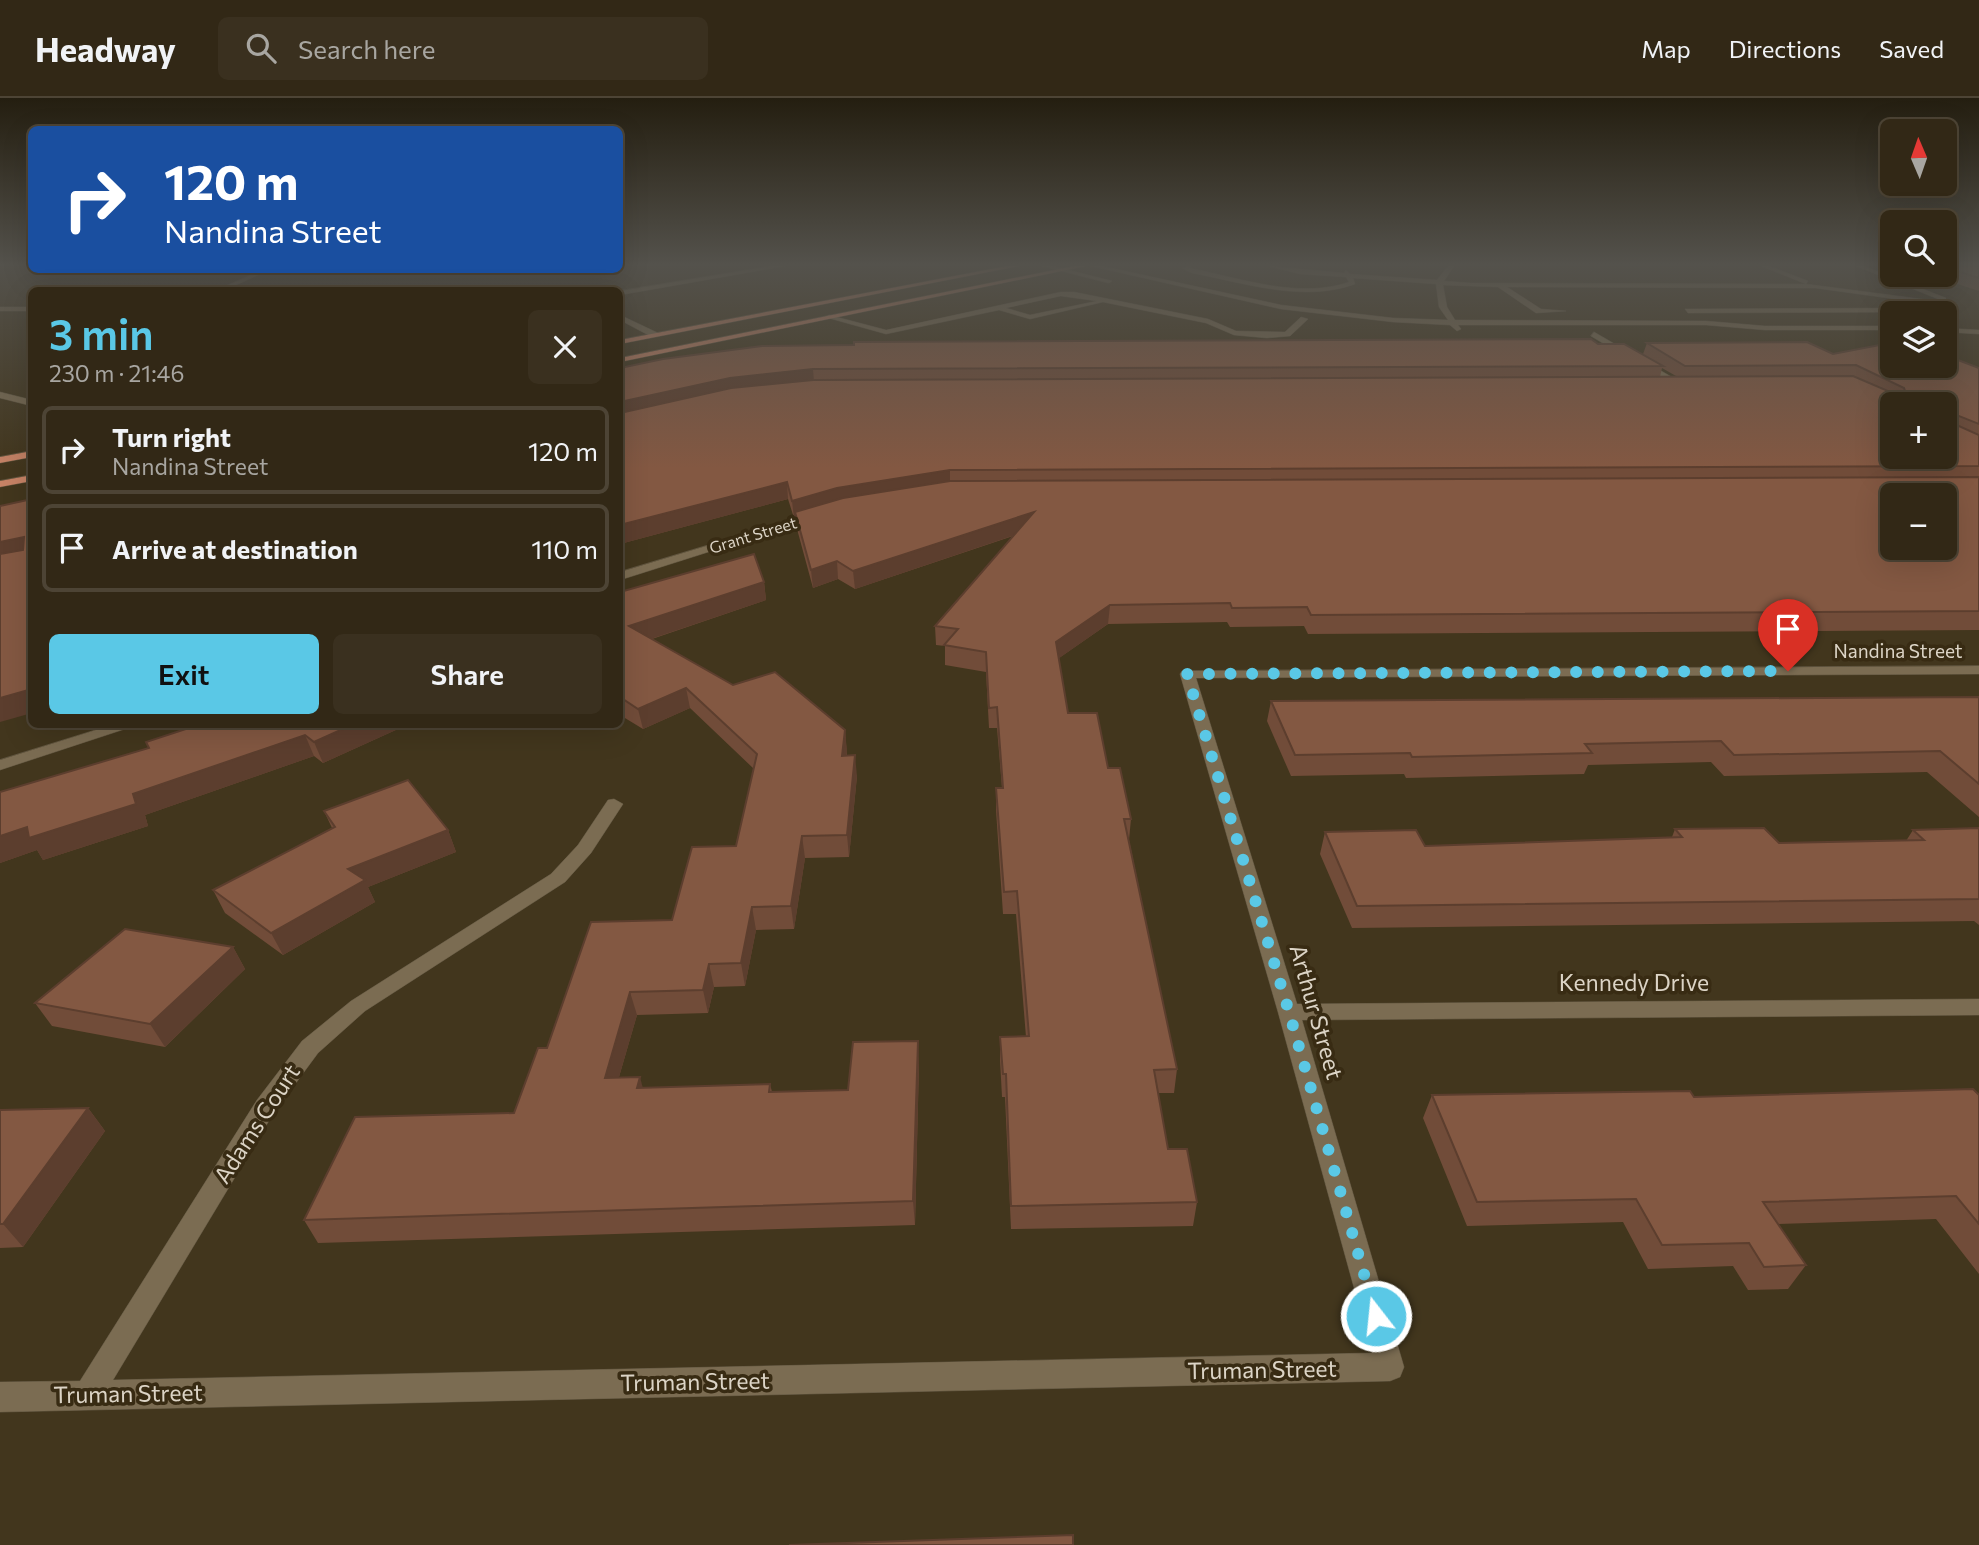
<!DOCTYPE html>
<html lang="en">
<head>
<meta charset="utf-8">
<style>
	:root { --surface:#322816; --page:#3a301f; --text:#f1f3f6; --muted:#a8a6a1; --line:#4d4435; --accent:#5ac8e6 }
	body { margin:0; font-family:Commissioner,sans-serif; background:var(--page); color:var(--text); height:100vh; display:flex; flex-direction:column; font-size:26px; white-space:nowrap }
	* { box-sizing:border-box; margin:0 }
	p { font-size:23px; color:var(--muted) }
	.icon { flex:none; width:38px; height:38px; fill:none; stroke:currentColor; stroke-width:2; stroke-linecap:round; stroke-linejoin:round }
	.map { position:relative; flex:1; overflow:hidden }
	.side { position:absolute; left:28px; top:189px; width:595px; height:441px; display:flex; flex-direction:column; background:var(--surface); border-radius:10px; box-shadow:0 7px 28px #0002,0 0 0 2px var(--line) }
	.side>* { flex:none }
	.top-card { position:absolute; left:28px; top:28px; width:595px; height:147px; border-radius:10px; box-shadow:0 7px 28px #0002,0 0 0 2px var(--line); background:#1a4fa0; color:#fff; overflow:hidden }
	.needle { width:46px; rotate:358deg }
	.controls { position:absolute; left:1880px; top:21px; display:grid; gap:14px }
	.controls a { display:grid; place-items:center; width:77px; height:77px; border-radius:10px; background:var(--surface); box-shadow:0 7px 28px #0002,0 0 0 2px var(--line); font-size:35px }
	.pin { position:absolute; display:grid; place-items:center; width:60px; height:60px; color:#fff; margin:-72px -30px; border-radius:50% 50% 50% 0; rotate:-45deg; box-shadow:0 0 7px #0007 }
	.pin .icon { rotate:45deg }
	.me { position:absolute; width:77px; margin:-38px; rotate:344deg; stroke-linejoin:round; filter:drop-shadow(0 0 5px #0008) }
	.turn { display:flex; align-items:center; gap:24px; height:147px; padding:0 21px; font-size:32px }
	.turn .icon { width:91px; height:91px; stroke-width:2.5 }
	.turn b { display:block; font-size:49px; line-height:60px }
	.round { display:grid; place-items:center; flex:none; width:74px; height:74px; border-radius:10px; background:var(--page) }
	.headline { display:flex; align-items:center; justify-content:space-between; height:119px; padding:0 21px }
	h1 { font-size:42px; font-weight:600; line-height:52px; color:var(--accent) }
	.cta { display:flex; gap:14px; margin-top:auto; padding:14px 21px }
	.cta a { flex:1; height:80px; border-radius:10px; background:var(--accent); color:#111; font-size:28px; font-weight:600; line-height:80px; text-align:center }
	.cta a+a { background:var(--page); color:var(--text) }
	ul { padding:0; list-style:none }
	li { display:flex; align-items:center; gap:21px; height:88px; margin:0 14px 10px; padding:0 7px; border:4px solid var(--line); border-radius:10px }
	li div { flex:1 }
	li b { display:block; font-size:26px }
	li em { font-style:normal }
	header { display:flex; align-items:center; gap:42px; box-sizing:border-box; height:98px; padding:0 35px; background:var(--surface); border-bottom:2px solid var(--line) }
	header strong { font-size:33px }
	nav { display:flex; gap:38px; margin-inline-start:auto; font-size:24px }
	.search { width:490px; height:63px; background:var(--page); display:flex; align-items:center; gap:18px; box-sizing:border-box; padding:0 24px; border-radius:10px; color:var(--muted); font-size:26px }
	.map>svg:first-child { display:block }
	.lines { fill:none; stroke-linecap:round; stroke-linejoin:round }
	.minor-casing { stroke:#5f543f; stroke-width:1 }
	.major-casing { stroke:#5f543f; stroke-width:1 }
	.minor { fill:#7b6c52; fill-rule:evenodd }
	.major { fill:#c68265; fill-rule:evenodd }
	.wall { fill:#714c39; fill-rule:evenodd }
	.shaded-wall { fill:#5c3e2e }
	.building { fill:#835842; stroke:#5c3e2e; stroke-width:2; fill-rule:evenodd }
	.route { stroke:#5ac8e6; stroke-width:12; stroke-dasharray:0 21.6 }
	.labels { text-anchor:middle; stroke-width:7; stroke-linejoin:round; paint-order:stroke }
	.far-street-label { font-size:16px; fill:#dcd4c6; stroke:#382b13 }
	.street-label { font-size:19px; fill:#dcd4c6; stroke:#382b13 }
	.near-street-label { font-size:23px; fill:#dcd4c6; stroke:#382b13 }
</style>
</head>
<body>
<header>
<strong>Headway</strong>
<div class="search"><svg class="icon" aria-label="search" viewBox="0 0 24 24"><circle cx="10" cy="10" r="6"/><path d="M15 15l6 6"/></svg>Search here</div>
<nav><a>Map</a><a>Directions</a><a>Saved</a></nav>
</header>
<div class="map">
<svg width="1979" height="1447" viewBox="0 0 1979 1447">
	<rect width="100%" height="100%" fill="#42361d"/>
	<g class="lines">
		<!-- minor casing -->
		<g class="minor-casing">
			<g id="minor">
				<path d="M771,168H785L620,197V193Z"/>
				<path d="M1042,168H1053L1112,183L1109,185Z"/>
				<path d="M1091,168H1102L1281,207L1393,220L1448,222L1439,209L1436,186L1353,180L1355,186C1303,205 1245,185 1192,175L1182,170L1191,168L1190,170L1194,171C1243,181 1300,201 1349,184L1346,179L1300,176L1268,168L1344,175L1346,172L1350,176L1437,182L1448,168H1454L1444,183L1471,185L1806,186L1761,168H1769L1808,183L1806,186L1936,203L1938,201L1856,168H1864L1946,200L1935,212L1911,214L1688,215L1685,211L1911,210L1932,206L1815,190L1507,189L1541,211L1566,213L1536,215L1498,189L1443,187L1447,209L1455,222L1706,223L1765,228H1892V232H1765L1706,227H1458L1461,231L1457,233L1450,227L1393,224L1281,211Z"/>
				<path d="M262,172H269L225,192H217Z"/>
				<path d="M1061,194H1074L1208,221L1236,233L1285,234L1301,219L1308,221L1290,238L1267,240L1234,237L1206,225L1103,204L1030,221L999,212L886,236L825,219L829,217L886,232ZM1061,198L1097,203L1030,217L1006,210Z"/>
				<rect x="0" y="209" width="32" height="4"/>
				<path d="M620,217L658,235L659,237L652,239L620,222Z"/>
				<path d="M1944,230L1979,232V236L1944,234Z"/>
				<path d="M1594,234L1682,285L1683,287L1676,289L1591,238Z"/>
				<path d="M0,294L32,302V308L0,300Z"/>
				<path d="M815,415L825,417L620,482V474Z"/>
				<path d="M1979,568V576L1196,580L1297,906L1979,901V917L1302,922L1404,1269L1400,1279L1390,1283L0,1314V1284L80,1283L257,1002L302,943L351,903L551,776L578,747L608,702L614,701L623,706L591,755L565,784L365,913L318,955L273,1016L113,1282L1372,1255L1278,914L1180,576L1182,573Z"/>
				<path d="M115,626H140L0,672V662Z"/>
			</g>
		</g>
		<!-- major casing -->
		<g class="major-casing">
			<g id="major">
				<path d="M1007,168H1019L620,246V242Z"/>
				<path d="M1074,168H1086L620,264V260Z"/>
				<path d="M32,353V359L0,365V359Z"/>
				<path d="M32,377V383L0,389V383Z"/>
			</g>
		</g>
		<!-- minor -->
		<use href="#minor" class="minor"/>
		<!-- major -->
		<use href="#major" class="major"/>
	</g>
	<!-- wall -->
	<g class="wall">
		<path d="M1944,168H1979V193L1930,177H1944Z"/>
		<path d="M1647,245L1833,256L1979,270V532L1308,536L1304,528L1230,529L1227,524L1108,526L1059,560L1068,615L1108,670L1131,721L1129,742L1177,971L1174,995H1158L1168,1051L1197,1104L1193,1128L1011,1131L1005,999H1002L1000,962V939H1026L1016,816H1003L996,712V690H1002L997,630H989L986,574L945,567V548L936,547L935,528L1013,438L855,491L838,481L813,490L797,431L796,419L794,420L788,401L620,446V270L1598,246L1643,256ZM1662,270L1676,278L1660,279Z"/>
		<path d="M764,484L766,502L652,541L733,587L845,632L847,658L857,678L849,759L805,760L794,831L756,832L745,888L714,889L708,915L637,917L619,979L643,990L770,986L772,994L848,992L919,966L915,1127L318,1145L304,1122L514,1015L547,950L672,822L736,748L754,671L690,610L643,631L620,617V494Z"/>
		<path d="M1979,599V719L1927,674L1724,678L1711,664L1588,667L1584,676L1406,680L1404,676L1291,678L1267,623L1271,603Z"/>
		<path d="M409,626L323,665L314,658L145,717L148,728L43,762L37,752L0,765V694L149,650Z"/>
		<path d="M324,713L448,732L456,754L368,789L375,804L283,857L225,815L213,792L332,730Z"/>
		<path d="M1979,730V827L1974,823L1352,830L1320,756L1325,734L1425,748L1672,739L1675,731L1779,745L1906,743L1913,732Z"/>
		<path d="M233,849L245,871L165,949L52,928L35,905Z"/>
		<path d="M1432,997L1694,999L1979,997V1176L1936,1121L1778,1126L1806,1167L1788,1191L1748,1192L1733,1168L1648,1171L1623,1124L1467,1128L1423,1020Z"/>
		<path d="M88,1010L105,1033L23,1149L0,1150V1012Z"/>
	</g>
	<!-- shaded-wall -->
	<g class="shaded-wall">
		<path d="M813,271L814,284L620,319V304L730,280Z"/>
		<path d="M950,372V388L795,414L796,419L794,420L792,403L837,390Z"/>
		<path d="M787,384L788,401L620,446V427Z"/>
		<path d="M1034,414L1033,431L855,491L853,473Z"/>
		<path d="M24,439L32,453L0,463V444Z"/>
		<path d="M837,463L838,481L813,490L811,472Z"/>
		<path d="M764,484L766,502L633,547L629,528Z"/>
		<path d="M1110,507L1108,526L1055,563L1056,544Z"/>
		<path d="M686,590L690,610L643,631L638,611Z"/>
		<path d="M32,591V615L0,624V600Z"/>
		<path d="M354,626H409L323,665L314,644Z"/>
		<path d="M845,632L847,653L844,679L842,658Z"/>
		<path d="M305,637L314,658L145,717L148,728L43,762L37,752L0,765V738L133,696Z"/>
		<path d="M855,657L857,678L849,759L847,737Z"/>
		<path d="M448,732L456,754L368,789L375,804L283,857L271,835L348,771Z"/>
		<path d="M802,738L805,760L794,831L791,808Z"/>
		<path d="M752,809L756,832L745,888L741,865Z"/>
		<path d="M233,849L245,871L165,949L150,926Z"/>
		<path d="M709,866L714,889L708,915L703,892Z"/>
		<path d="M630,894L637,917L612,1003L605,980Z"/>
		<path d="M918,943L919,966L915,1127L913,1103Z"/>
		<path d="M640,979L646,1002L637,990Z"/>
		<path d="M88,1010L105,1033L23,1149L3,1126Z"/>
	</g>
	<!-- building -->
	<g class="building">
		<path d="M1944,168H1979V180L1944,169Z"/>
		<path d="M1591,241L1598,246H1624L1663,268L813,271L730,280L620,304V270L663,261L762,248L854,247V244Z"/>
		<path d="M1807,244L1833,256L1890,245L1892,246V268H1944V258L1958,262L1979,270V326L1949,314L1950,324L1979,337V368L950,372L837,390L792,403L787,384L620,427V315L731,290L813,282L1853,278L1897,297L1905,293L1904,290L1856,267L1685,268L1647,245ZM1892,306H1944V359H1892Z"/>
		<path d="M1979,379V513L1311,517L1307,509L1232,510L1230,505L1110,507L1056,544L1068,615H1097L1108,670H1120L1131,721H1124L1177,971L1154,972L1168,1051H1187L1197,1104L1011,1108L1006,976H1003L1000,939L1029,938L1017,793L1004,794L996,690H1003L997,609L989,610L986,554L944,547L958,531L935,528L1034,414L853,473L837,463L811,472L795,414L843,400L950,383ZM1892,397H1944V450H1892Z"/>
		<path d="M32,401V591L0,600V456L23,452L24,439L0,444V408Z"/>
		<path d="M754,456L764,484L629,528L733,587L775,574L845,632L842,658L855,657L847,737L802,738L791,808L752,809L741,865L709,866L703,892L630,894L605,980L640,979L637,990L770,986L769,994L848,992L853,944L918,943L913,1103L304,1122L355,1019L514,1015L538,950H547L591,824L672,822L692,749L736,748L757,656L686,590L638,611L620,599V494Z"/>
		<path d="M1979,599V686L1940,653L1734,657L1721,643L1585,646L1592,655L1412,659L1410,655L1295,657L1271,603Z"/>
		<path d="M201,626H354L314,644L305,637L133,696L136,706L29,740L27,729L0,738V694L149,650L146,644Z"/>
		<path d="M408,682L448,732L348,771L365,782L271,835L213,792L335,729L324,713Z"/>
		<path d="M1764,730L1779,745L1924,742L1913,732L1979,730V801L1357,808L1325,734L1416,732L1425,748L1682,739L1675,731Z"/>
		<path d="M125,831L233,849L150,926L35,905Z"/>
		<path d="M1973,991L1979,997V1126L1956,1098L1763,1104L1806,1167L1764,1169L1749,1145L1662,1147L1636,1101L1477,1104L1432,997L1690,993L1694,999Z"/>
		<path d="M88,1010L3,1126H0V1012Z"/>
		<path d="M1073,1437V1447H789Z"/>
	</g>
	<!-- sky -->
	<linearGradient id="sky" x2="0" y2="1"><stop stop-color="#241e10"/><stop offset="0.45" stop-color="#54524c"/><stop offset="1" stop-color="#54524c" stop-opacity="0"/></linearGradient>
	<rect width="1979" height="370" fill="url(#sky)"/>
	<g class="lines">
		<!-- route -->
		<path class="route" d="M1376,1218L1289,914L1187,576L1788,573"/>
	</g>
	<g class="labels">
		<!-- far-street labels -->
		<g class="far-street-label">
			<text transform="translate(753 437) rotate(-17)" y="6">Grant Street</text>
		</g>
		<!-- street labels -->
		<g class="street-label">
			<text x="1898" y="560">Nandina Street</text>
		</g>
		<!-- near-street labels -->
		<g class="near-street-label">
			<text x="1634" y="893">Kennedy Drive</text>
			<text transform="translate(1316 914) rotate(74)" y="8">Arthur Street</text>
			<text transform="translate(257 1026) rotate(-57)" y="8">Adams Court</text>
			<text transform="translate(1262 1272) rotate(-1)" y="8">Truman Street</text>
			<text transform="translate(695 1284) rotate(-1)" y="8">Truman Street</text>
			<text transform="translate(128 1296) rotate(-1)" y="8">Truman Street</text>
		</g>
	</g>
</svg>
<div class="controls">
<a><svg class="needle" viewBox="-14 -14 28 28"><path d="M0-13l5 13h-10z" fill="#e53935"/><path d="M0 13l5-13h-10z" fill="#a8a6a1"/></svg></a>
<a><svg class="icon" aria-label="search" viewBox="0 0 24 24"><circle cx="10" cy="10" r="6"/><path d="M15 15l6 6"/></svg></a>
<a><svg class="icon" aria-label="layers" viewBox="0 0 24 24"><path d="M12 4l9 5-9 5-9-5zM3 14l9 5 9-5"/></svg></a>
<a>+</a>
<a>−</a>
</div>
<div class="pin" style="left:1788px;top:573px;background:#d93025"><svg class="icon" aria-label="arrive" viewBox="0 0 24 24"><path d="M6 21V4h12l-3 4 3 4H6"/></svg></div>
<svg class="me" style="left:1376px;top:1218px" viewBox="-20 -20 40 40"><circle r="17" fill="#5ac8e6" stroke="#fff" stroke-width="3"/><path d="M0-11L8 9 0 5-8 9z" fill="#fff"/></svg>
<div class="top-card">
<div class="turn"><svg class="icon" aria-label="right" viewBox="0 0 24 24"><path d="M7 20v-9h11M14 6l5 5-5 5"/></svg><div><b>120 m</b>Nandina Street</div></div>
</div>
<section class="side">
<div class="headline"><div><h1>3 min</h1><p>230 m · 21:46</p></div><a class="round"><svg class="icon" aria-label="close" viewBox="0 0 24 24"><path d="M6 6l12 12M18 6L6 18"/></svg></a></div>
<ul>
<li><svg class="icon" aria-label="right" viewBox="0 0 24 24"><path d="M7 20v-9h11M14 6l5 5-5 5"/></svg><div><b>Turn right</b><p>Nandina Street</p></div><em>120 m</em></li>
<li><svg class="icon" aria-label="arrive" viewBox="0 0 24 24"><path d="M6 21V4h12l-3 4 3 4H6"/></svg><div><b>Arrive at destination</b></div><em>110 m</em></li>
</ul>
<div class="cta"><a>Exit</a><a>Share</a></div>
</section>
</div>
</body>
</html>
